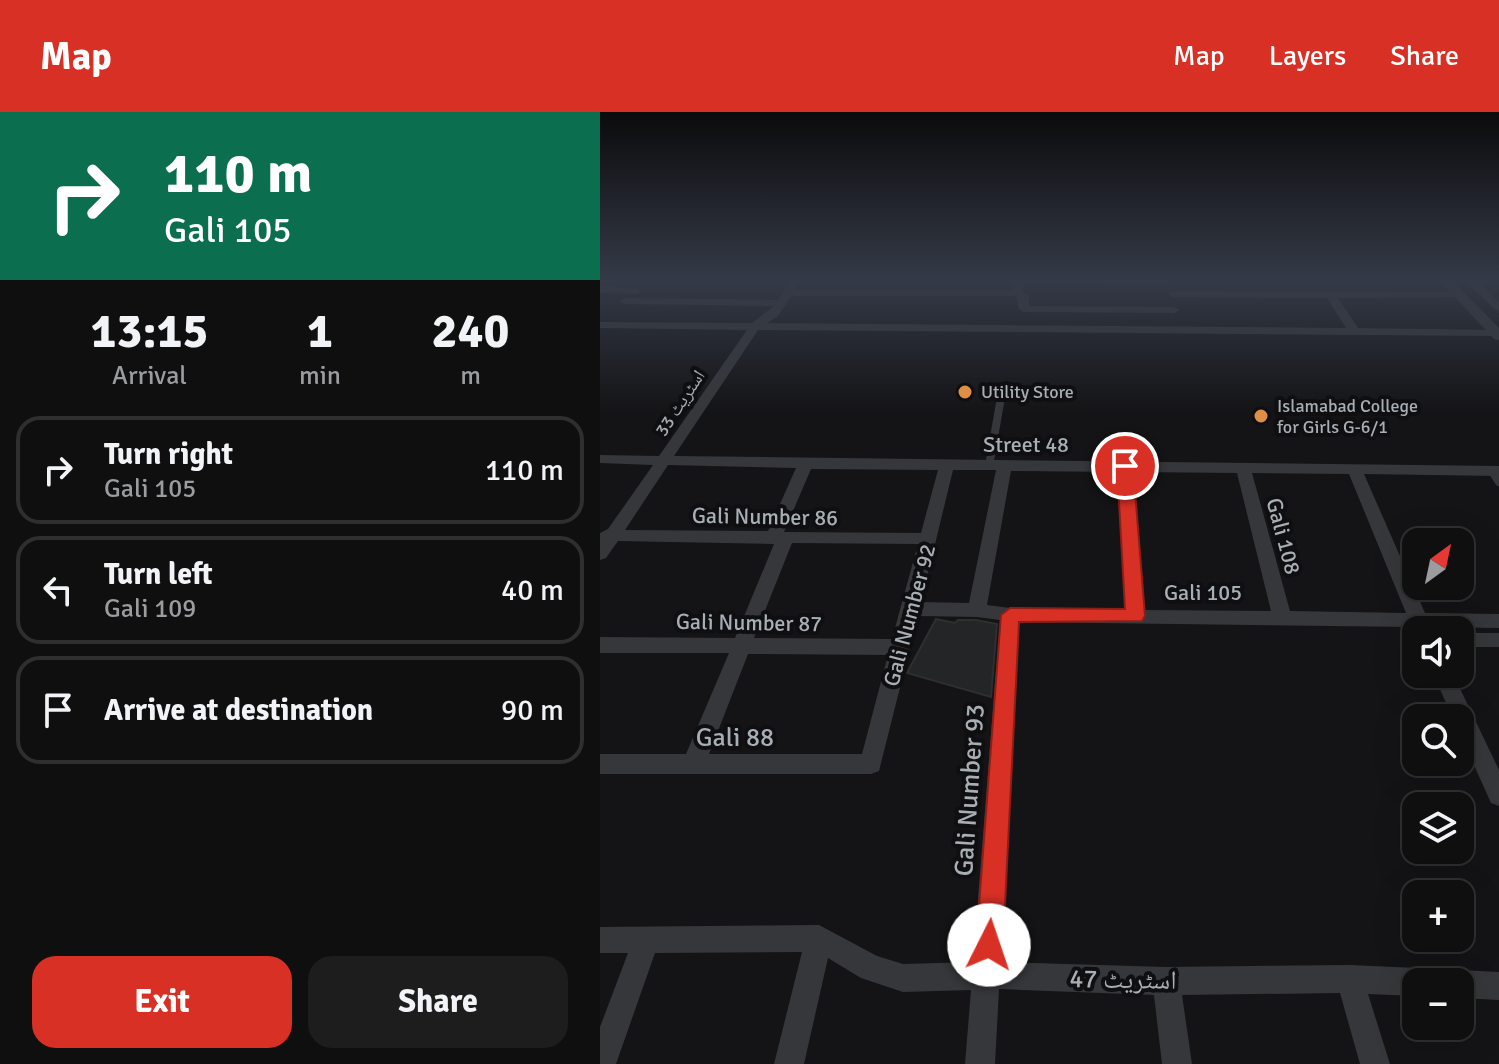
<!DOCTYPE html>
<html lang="en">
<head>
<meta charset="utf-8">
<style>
	:root { --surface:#0f0f10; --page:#1d1d1e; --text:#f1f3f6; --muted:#9b9c9f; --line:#2f2f30; --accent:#d93025 }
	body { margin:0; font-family:Signika,"Noto Naskh Arabic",sans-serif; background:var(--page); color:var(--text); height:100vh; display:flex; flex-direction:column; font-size:30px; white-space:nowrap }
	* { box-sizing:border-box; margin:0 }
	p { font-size:26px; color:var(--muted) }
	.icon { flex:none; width:44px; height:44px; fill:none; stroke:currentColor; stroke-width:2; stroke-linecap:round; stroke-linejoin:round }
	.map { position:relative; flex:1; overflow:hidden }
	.details { display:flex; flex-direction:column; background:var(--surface); width:600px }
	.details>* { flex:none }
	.banner { background:#0b6e4f; color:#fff; overflow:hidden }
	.needle { width:52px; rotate:33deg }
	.controls { position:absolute; left:802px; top:416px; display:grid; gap:16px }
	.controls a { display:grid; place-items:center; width:72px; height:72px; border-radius:16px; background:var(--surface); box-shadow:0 8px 32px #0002,0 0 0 2px var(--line); font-size:40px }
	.pin { position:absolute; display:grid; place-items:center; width:68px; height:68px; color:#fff; margin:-34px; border:4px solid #fff; border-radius:50%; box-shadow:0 2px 8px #0007 }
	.me { position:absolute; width:88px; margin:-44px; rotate:4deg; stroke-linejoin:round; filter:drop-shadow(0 0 6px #0008) }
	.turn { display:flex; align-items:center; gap:28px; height:168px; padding:0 32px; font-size:36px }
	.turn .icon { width:104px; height:104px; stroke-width:2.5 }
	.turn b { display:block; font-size:56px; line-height:68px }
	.eta { display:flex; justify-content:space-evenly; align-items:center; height:136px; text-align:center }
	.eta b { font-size:48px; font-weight:700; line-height:56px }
	.primary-button { display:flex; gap:16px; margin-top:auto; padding:16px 32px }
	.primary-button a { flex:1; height:92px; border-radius:24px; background:var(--accent); color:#fff; font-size:32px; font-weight:700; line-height:92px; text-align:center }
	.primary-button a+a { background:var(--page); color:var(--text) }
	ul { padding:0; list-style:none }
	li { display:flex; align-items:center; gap:24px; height:108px; margin:0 16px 12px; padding:0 16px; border:4px solid var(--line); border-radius:24px }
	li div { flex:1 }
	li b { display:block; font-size:30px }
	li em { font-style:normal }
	header { display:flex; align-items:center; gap:48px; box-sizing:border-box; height:112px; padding:0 40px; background:var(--accent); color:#fff }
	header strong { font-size:38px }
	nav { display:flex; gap:44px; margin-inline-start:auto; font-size:28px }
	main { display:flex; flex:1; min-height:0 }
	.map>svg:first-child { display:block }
	.building { fill:#242527; stroke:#2e2f31; stroke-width:2 }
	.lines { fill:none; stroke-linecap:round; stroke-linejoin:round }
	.service-far1 { stroke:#36373a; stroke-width:6 }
	.service { stroke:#36373a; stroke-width:8 }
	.minor { fill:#36373a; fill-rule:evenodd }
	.tertiary { fill:#36373a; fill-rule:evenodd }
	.route { fill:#d93025; stroke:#8d1f18; stroke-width:2 }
	.poi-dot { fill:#de8f44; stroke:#0f0f11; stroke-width:3 }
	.labels { text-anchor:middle; stroke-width:8; stroke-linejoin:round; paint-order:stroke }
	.far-poi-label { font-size:18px; fill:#a7aeb4; stroke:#0f0f11; text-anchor:start }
	.far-street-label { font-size:18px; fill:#a7aeb4; stroke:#0f0f11 }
	.street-label { font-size:22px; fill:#a7aeb4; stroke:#0f0f11 }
	.near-street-label { font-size:26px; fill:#a7aeb4; stroke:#0f0f11 }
</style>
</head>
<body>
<header>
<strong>Map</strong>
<nav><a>Map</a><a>Layers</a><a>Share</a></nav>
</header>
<main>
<section class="details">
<div class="banner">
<div class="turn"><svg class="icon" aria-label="right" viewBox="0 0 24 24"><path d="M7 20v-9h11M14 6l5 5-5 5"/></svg><div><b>110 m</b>Gali 105</div></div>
</div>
<div class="eta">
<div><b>13:15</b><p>Arrival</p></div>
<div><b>1</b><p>min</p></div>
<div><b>240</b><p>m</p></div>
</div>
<ul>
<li><svg class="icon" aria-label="right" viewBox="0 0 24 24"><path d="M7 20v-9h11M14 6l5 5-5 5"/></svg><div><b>Turn right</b><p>Gali 105</p></div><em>110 m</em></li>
<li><svg class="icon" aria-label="left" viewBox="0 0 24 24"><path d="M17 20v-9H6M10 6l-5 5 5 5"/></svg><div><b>Turn left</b><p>Gali 109</p></div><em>40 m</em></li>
<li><svg class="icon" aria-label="arrive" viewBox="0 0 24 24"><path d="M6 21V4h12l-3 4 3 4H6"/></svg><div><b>Arrive at destination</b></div><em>90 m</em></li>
</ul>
<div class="primary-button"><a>Exit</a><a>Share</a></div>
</section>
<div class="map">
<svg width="899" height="952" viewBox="0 0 899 952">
	<rect width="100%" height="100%" fill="#141416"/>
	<!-- building -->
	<path class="building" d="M336,507L355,511L358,508H376L397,512L391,585L307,561Z"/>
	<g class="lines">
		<!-- service-far1 -->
		<path class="service-far1" d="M399,293L401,283"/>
		<!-- service -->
		<g class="service">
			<path d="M389,354L400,291"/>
			<path d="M891,358L899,370"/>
		</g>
		<!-- minor -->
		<g class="minor">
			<path d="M192,167H202L195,178H412L413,167H573L575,169L570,172L423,171L422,179L429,183V194L574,195L579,198L574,201L424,200L419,197L416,184H191L178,204L167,211L746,216L727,186L573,185L568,182L573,179L860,180L865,183L864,185L738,186L758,216L899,218L897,224L158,218L74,344L899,354V364L764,362L825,501L899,502V516L831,515V518H816V522L812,515L419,510L401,850L566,855L750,853L817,856L827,860L831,870H816V884L768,882L790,952H760L740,881L582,883L592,952H562L554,883L399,877L395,952H365L371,878L303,880L261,866L228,846L204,952H174L202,840L55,841L16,952H0V915L28,841H0V815L219,813L277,844L303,852L373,850L400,508L377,505L318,504L279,659L271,662H0V642H86L129,541H0V525L135,526L174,432L18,429L6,446L0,448V421L8,417L53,353L0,351V343L59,344L147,218L0,216V210L152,211L174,194L25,192L20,189L25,186L178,188ZM68,353L196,356L168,419L25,418ZM211,357L338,358L321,421L184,420ZM353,358H396L369,491L321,490ZM411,359L518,360L525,497L410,496L387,493ZM533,360L637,361L671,499L544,498ZM652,361L749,362L806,501L690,499ZM192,431L318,432L292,527L154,526ZM148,542L288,543L262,642H109Z"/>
			<path d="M0,174L35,176L40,179L35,182L0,180Z"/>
			<rect x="860" y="521" width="39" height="14"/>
			<path d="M833,562H853L899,658V694L891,691L860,622V606H853Z"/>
			<path d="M860,858L899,860V888L860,886V870H847L850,862Z"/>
		</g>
		<!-- tertiary -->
		<g class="tertiary">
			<path d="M838,167H851L899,216V228L894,227Z"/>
			<path d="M863,167H876L899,190V201Z"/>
		</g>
	</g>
	<!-- sky -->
	<linearGradient id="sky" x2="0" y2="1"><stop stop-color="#0b0b0c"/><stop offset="0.56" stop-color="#343a47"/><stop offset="1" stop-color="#343a47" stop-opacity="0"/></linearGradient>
	<rect width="899" height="300" fill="url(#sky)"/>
	<!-- route -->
	<path class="route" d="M525,350L533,354L545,504L542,509L419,510L403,833L399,843L389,847L380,843L376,833L401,503L410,496L525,497L517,354Z"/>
	<!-- markers -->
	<g class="poi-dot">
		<circle cx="365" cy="280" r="8"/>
		<circle cx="661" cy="304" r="8"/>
	</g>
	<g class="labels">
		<!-- far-poi labels -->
		<g class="far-poi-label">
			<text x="381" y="286">Utility Store</text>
			<text x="677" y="300">Islamabad College<tspan x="677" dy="21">for Girls G-6/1</tspan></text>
		</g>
		<!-- far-street labels -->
		<g class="far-street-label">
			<text transform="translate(80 291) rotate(-57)" y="6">اسٹریٹ 33</text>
		</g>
		<!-- street labels -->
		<g class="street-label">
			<text x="426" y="340">Street 48</text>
			<text transform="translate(165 404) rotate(1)" y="8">Gali Number 86</text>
			<text transform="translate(684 424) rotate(75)" y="8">Gali 108</text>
			<text x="603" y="488">Gali 105</text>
			<text transform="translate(309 503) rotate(-75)" y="8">Gali Number 92</text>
			<text transform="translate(149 510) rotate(1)" y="8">Gali Number 87</text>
		</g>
		<!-- near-street labels -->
		<g class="near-street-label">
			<text x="135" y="634">Gali 88</text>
			<text transform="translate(369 678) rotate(-86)" y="9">Gali Number 93</text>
			<text transform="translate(523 867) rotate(1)" y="9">اسٹریٹ 47</text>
		</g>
	</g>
</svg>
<div class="controls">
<a><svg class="needle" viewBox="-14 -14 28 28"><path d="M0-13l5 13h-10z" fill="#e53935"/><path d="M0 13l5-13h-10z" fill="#9b9c9f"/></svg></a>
<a><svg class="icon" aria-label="sound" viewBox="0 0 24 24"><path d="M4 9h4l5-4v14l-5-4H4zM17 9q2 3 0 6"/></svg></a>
<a><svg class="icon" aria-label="search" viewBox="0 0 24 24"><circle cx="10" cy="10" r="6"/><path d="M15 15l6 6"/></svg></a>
<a><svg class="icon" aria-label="layers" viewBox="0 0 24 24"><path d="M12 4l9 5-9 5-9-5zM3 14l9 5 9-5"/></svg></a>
<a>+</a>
<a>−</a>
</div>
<div class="pin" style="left:525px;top:354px;background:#d93025"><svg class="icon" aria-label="arrive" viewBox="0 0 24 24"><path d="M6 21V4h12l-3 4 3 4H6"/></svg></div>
<svg class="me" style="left:389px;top:833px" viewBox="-20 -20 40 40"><circle r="19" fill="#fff"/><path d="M0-13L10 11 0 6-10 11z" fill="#d93025"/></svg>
</div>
</main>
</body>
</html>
